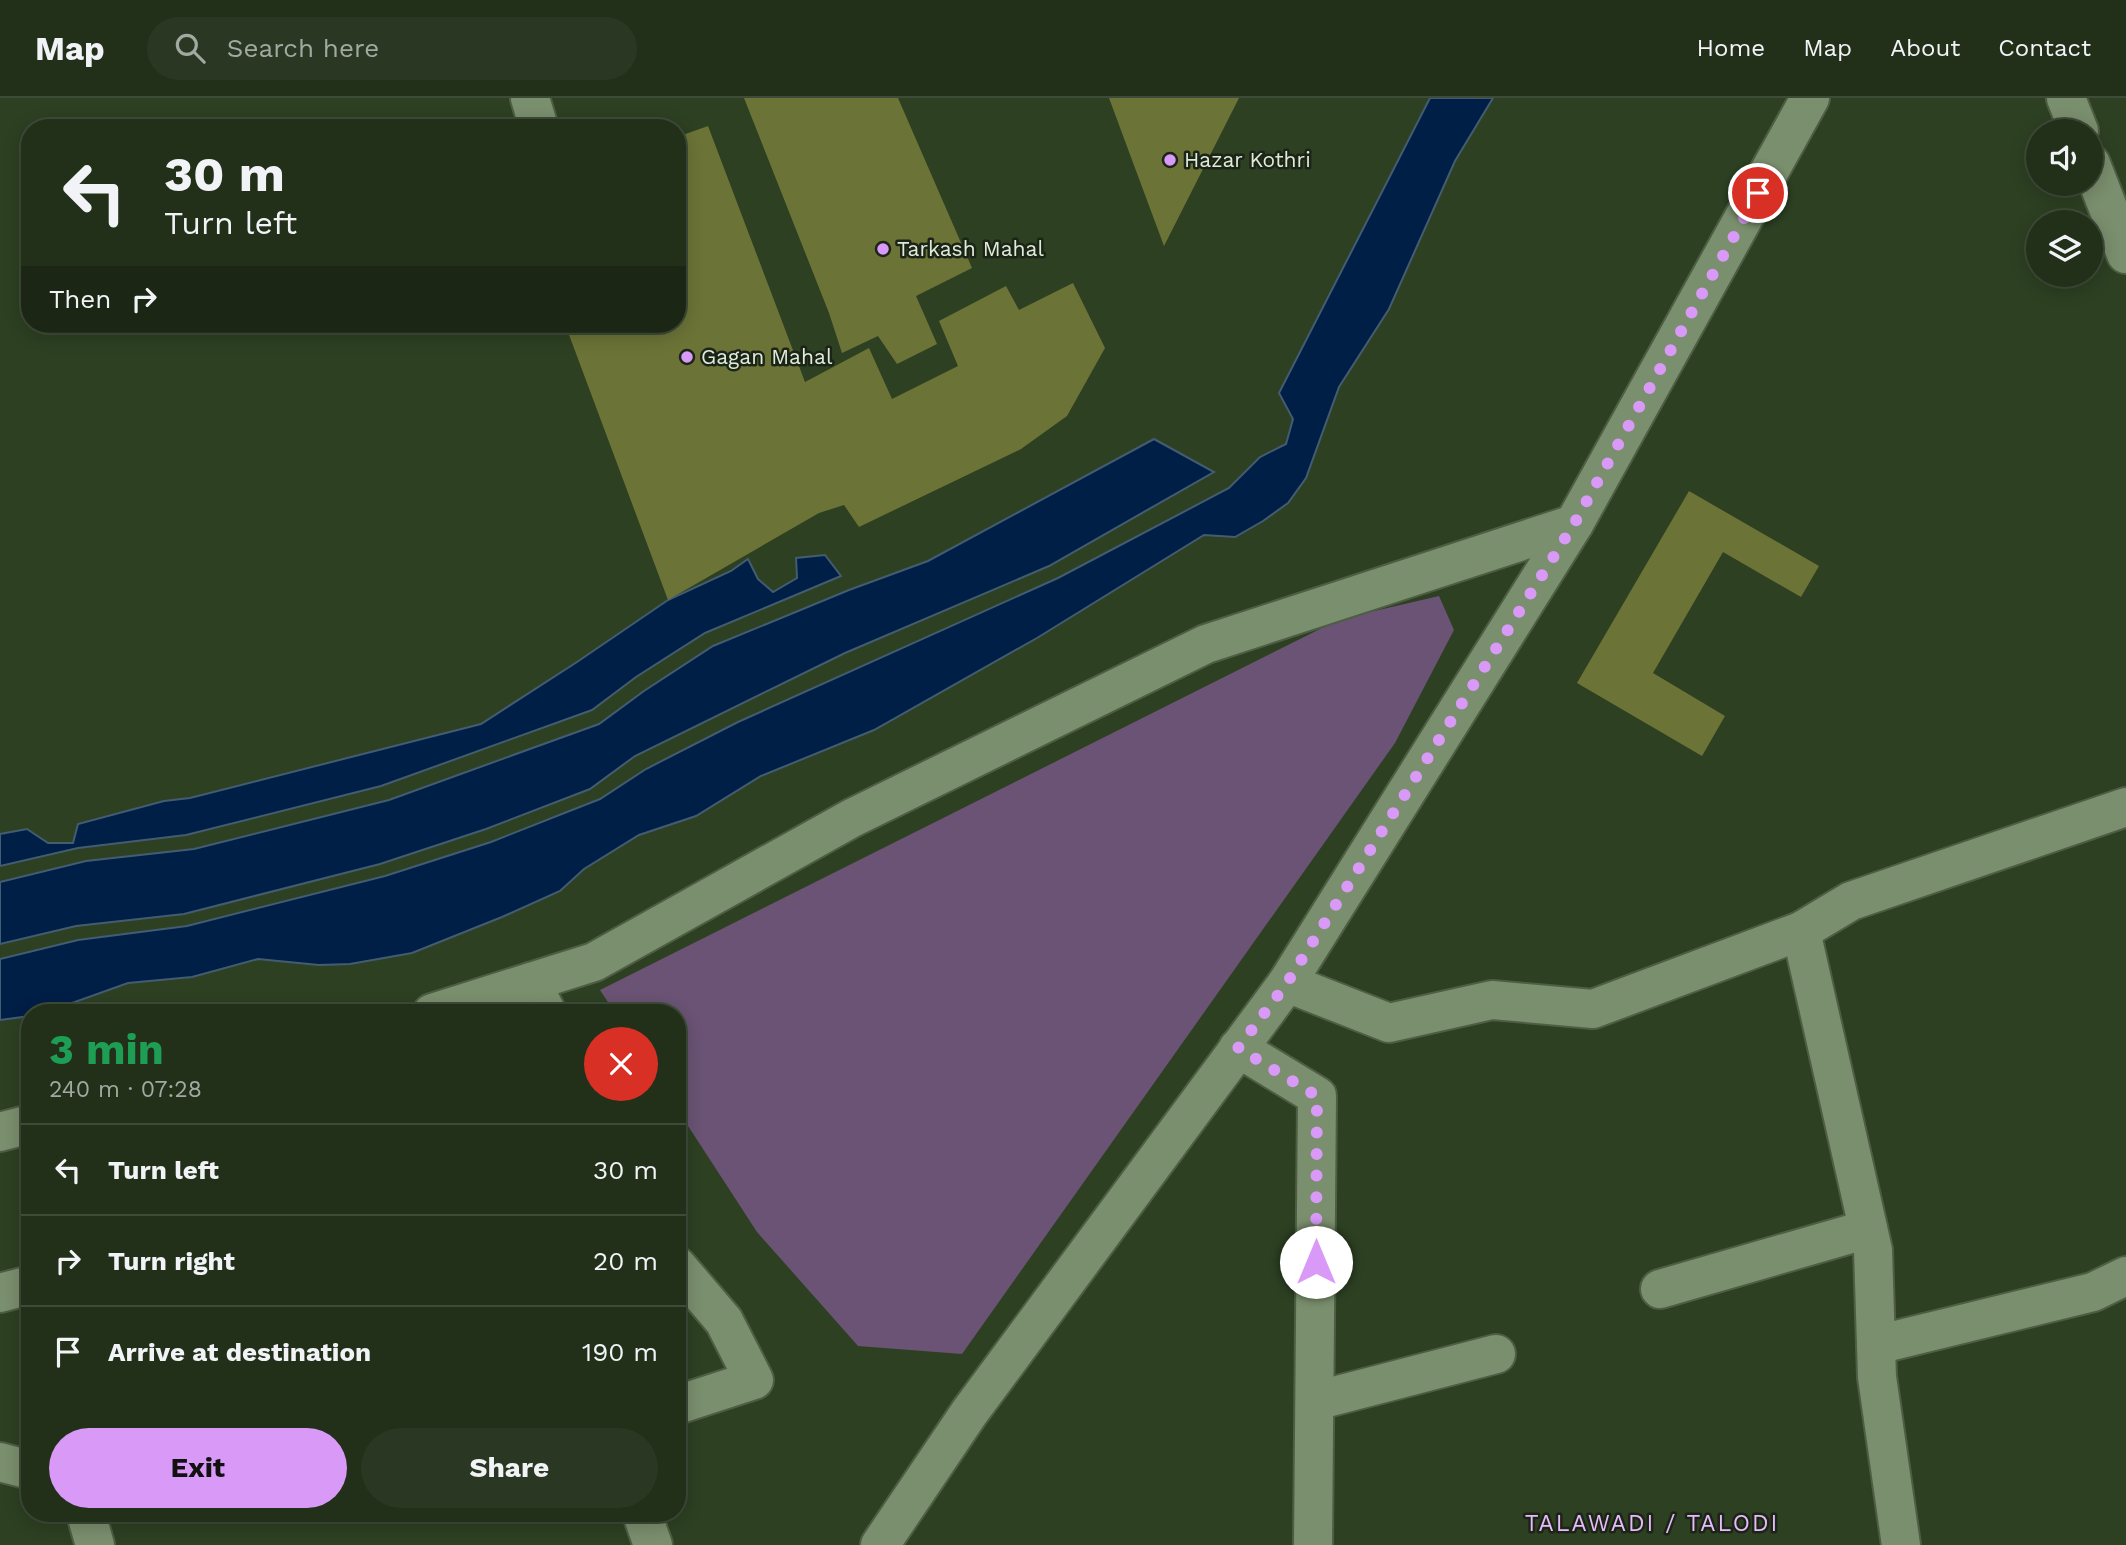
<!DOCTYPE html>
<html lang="en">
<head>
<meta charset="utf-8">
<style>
	:root { --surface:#22301a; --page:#2a3823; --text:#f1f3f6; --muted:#a2a9a2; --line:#3f4b39; --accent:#d99af7 }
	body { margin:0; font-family:"Work Sans",sans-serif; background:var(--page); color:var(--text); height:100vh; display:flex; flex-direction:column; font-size:26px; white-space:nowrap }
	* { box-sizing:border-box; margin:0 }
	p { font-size:23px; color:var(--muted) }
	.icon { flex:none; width:38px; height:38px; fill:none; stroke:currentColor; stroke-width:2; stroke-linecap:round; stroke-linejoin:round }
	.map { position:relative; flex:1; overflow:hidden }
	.sheet { position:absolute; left:21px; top:906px; width:665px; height:518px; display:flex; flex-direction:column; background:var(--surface); border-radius:28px; box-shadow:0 4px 18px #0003,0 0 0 2px var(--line) }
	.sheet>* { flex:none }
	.hud { position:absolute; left:21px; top:21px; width:665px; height:214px; border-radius:28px; box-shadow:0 4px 18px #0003,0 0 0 2px var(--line); background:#22301a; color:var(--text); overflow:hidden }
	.tools { position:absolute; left:2026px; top:21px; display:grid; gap:14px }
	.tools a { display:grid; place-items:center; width:77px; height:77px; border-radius:50%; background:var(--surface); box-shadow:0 4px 18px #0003,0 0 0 2px var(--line); font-size:35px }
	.pin { position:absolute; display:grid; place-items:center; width:60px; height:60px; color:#fff; margin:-30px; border:4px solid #fff; border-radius:50%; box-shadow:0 2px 7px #0007 }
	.me { position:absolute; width:77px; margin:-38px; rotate:0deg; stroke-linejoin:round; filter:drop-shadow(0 0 5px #0008) }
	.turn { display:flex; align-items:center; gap:24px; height:147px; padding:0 28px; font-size:32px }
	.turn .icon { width:91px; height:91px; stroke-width:2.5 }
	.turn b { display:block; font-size:49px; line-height:60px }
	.then { display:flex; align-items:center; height:66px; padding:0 28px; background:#0003; gap:14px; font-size:26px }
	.round { display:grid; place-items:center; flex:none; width:74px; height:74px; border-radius:37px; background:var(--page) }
	.headline { display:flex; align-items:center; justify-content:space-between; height:119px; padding:0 28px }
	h1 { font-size:42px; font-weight:700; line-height:52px; color:#1e9e55 }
	.button { display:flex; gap:14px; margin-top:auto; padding:14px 28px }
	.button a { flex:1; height:80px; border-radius:42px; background:var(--accent); color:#111; font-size:28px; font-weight:700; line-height:80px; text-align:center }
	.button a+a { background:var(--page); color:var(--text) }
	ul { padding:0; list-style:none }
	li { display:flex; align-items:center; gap:21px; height:91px; padding:0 28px; border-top:2px solid var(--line) }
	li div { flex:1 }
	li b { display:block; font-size:26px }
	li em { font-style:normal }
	header { display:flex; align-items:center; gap:42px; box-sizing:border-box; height:98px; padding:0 35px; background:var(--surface); border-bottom:2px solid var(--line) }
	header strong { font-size:33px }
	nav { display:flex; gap:38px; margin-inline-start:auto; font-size:24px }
	.search { width:490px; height:63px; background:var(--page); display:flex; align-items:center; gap:18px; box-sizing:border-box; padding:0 24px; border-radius:38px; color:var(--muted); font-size:26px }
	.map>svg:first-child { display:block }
	.green { fill:#6a5374 }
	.water { fill:#001f46; stroke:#435c72; stroke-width:2 }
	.building { fill:#6c7337 }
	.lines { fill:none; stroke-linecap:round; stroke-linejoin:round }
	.minor-casing { stroke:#4e5d43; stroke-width:42 }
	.minor { stroke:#7a8f6e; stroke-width:38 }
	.route { stroke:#d99af7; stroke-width:12; stroke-dasharray:0 21.6 }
	.poi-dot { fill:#d99af7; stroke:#1b2416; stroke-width:2.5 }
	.labels { text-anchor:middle; stroke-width:5; stroke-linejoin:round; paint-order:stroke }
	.poi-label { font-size:21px; fill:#dfebd9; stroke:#1b2416; text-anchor:start }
	.neighbourhood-label { font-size:23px; letter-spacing:2px; fill:#e7bbfc; stroke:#1b2416 }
</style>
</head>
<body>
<header>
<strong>Map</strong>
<div class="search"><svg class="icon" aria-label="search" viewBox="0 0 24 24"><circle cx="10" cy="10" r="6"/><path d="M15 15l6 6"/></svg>Search here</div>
<nav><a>Home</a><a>Map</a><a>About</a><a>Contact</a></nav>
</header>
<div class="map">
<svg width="2126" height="1447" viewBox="0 0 2126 1447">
	<rect width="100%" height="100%" fill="#2d4022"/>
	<!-- green -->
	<path class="green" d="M1439,498L1454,532L1395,645L962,1256L858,1248L757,1134L677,1011V915H615L600,892L1340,521Z"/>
	<!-- water -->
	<g class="water">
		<path d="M1430,0H1493L1455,63L1389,211L1339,289L1306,380L1288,405L1263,423L1235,439L1204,437L1037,540L874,632L761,678L696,718L639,737L584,771L560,793L502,819L412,855L350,866L319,867L258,861L192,879L128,885L44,915H30V918L0,922V861L78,842L187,828L385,778L491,744L600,701L646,671L738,624L1058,480L1229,390L1260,359L1286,346L1293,321L1279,295Z"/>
		<path d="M1154,341L1214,374L1049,468L845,555L635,658L590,691L486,731L380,766L184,816L76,828L0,846V784L86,763L194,751L389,702L599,626L644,593L713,548L849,492L928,463Z"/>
		<path d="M825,457L841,478L705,535L636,579L592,612L381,688L186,737L78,750L0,768V736L27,731L48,745H73L78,726L164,703L190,700L481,626L577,564L668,502L731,473L748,461L758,481L773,494L797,480L796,460Z"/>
	</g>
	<!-- building -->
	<g class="building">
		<path d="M744,0H898L972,170L916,198L937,246L897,266L878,238L842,255L829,215Z"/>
		<path d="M1109,0H1239L1164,148Z"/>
		<path d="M708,28L805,284L869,250L892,301L958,268L939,223L1006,188L1019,212L1073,185L1105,250L1067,318L1021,351L859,429L844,407L819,415L668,502L565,226H677V39Z"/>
		<path d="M1689,393L1819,468L1801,499L1723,454L1653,575L1725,618L1702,658L1577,585Z"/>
	</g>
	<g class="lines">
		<!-- minor casing -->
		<g class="minor-casing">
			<g id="minor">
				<path d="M530,0L539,30"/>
				<path d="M2066,0L2079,33"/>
				<path d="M2091,66L2126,156"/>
				<path d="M1801,833L1873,1152L1877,1279L1901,1447"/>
				<path d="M531,884L547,915"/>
				<path d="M1287,885L1389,925L1492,902L1593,911L1801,833L1851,803L2126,709"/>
				<path d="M432,915L594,864L852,720L1206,546L1574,426"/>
				<path d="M1238,950L1317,998L1313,1447"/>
				<path d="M0,1034L30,1026"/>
				<path d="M677,1168L724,1223L754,1282L677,1307"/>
				<path d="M1660,1191L1868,1131"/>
				<path d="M0,1195L30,1187"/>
				<path d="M1876,1247L2093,1194L2126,1178"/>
				<path d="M1315,1303L1496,1256"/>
				<path d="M0,1364L30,1372"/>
				<path d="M86,1416L95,1447"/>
				<path d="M642,1416L653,1447"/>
				<path d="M880,1447L969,1315L1287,885L1574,426L1810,0"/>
			</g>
		</g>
		<!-- minor -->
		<use href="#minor" class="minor"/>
	</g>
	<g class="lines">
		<!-- route -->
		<path class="route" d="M1316,1164L1317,998L1238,950L1287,885L1574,426L1758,95"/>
	</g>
	<!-- markers -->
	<g class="poi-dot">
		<circle cx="1170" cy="62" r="7"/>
		<circle cx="883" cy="151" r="7"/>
		<circle cx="687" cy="259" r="7"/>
	</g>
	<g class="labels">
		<!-- poi labels -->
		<g class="poi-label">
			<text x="1184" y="69">Hazar Kothri</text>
			<text x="897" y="158">Tarkash Mahal</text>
			<text x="701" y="266">Gagan Mahal</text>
		</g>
		<!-- neighbourhood labels -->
		<g class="neighbourhood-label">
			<text x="1652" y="1433">TALAWADI / TALODI</text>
		</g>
	</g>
</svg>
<div class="tools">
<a><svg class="icon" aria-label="sound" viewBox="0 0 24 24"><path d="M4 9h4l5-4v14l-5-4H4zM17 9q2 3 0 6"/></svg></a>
<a><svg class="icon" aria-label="layers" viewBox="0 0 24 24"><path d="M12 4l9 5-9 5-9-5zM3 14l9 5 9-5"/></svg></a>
</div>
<div class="pin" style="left:1758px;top:95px;background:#d93025"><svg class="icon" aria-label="arrive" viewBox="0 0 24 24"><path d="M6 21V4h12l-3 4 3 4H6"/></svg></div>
<svg class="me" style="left:1316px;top:1164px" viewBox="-20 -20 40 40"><circle r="19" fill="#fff"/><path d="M0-13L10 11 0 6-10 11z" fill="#d99af7"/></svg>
<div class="hud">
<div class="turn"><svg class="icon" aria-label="left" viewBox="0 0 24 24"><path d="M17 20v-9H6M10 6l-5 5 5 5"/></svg><div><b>30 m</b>Turn left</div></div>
<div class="then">Then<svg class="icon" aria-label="right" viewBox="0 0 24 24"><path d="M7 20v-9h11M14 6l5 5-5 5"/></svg></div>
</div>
<section class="sheet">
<div class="headline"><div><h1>3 min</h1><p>240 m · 07:28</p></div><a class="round" style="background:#d93025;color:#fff"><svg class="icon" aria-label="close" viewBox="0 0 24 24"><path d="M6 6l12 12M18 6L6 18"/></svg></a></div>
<ul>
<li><svg class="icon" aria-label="left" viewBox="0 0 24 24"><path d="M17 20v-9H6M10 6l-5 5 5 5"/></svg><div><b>Turn left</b></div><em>30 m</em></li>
<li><svg class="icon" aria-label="right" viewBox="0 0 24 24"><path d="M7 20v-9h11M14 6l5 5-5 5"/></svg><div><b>Turn right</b></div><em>20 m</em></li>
<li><svg class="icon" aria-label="arrive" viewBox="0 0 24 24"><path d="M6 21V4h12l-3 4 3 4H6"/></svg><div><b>Arrive at destination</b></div><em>190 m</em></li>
</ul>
<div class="button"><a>Exit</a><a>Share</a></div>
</section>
</div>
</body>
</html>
